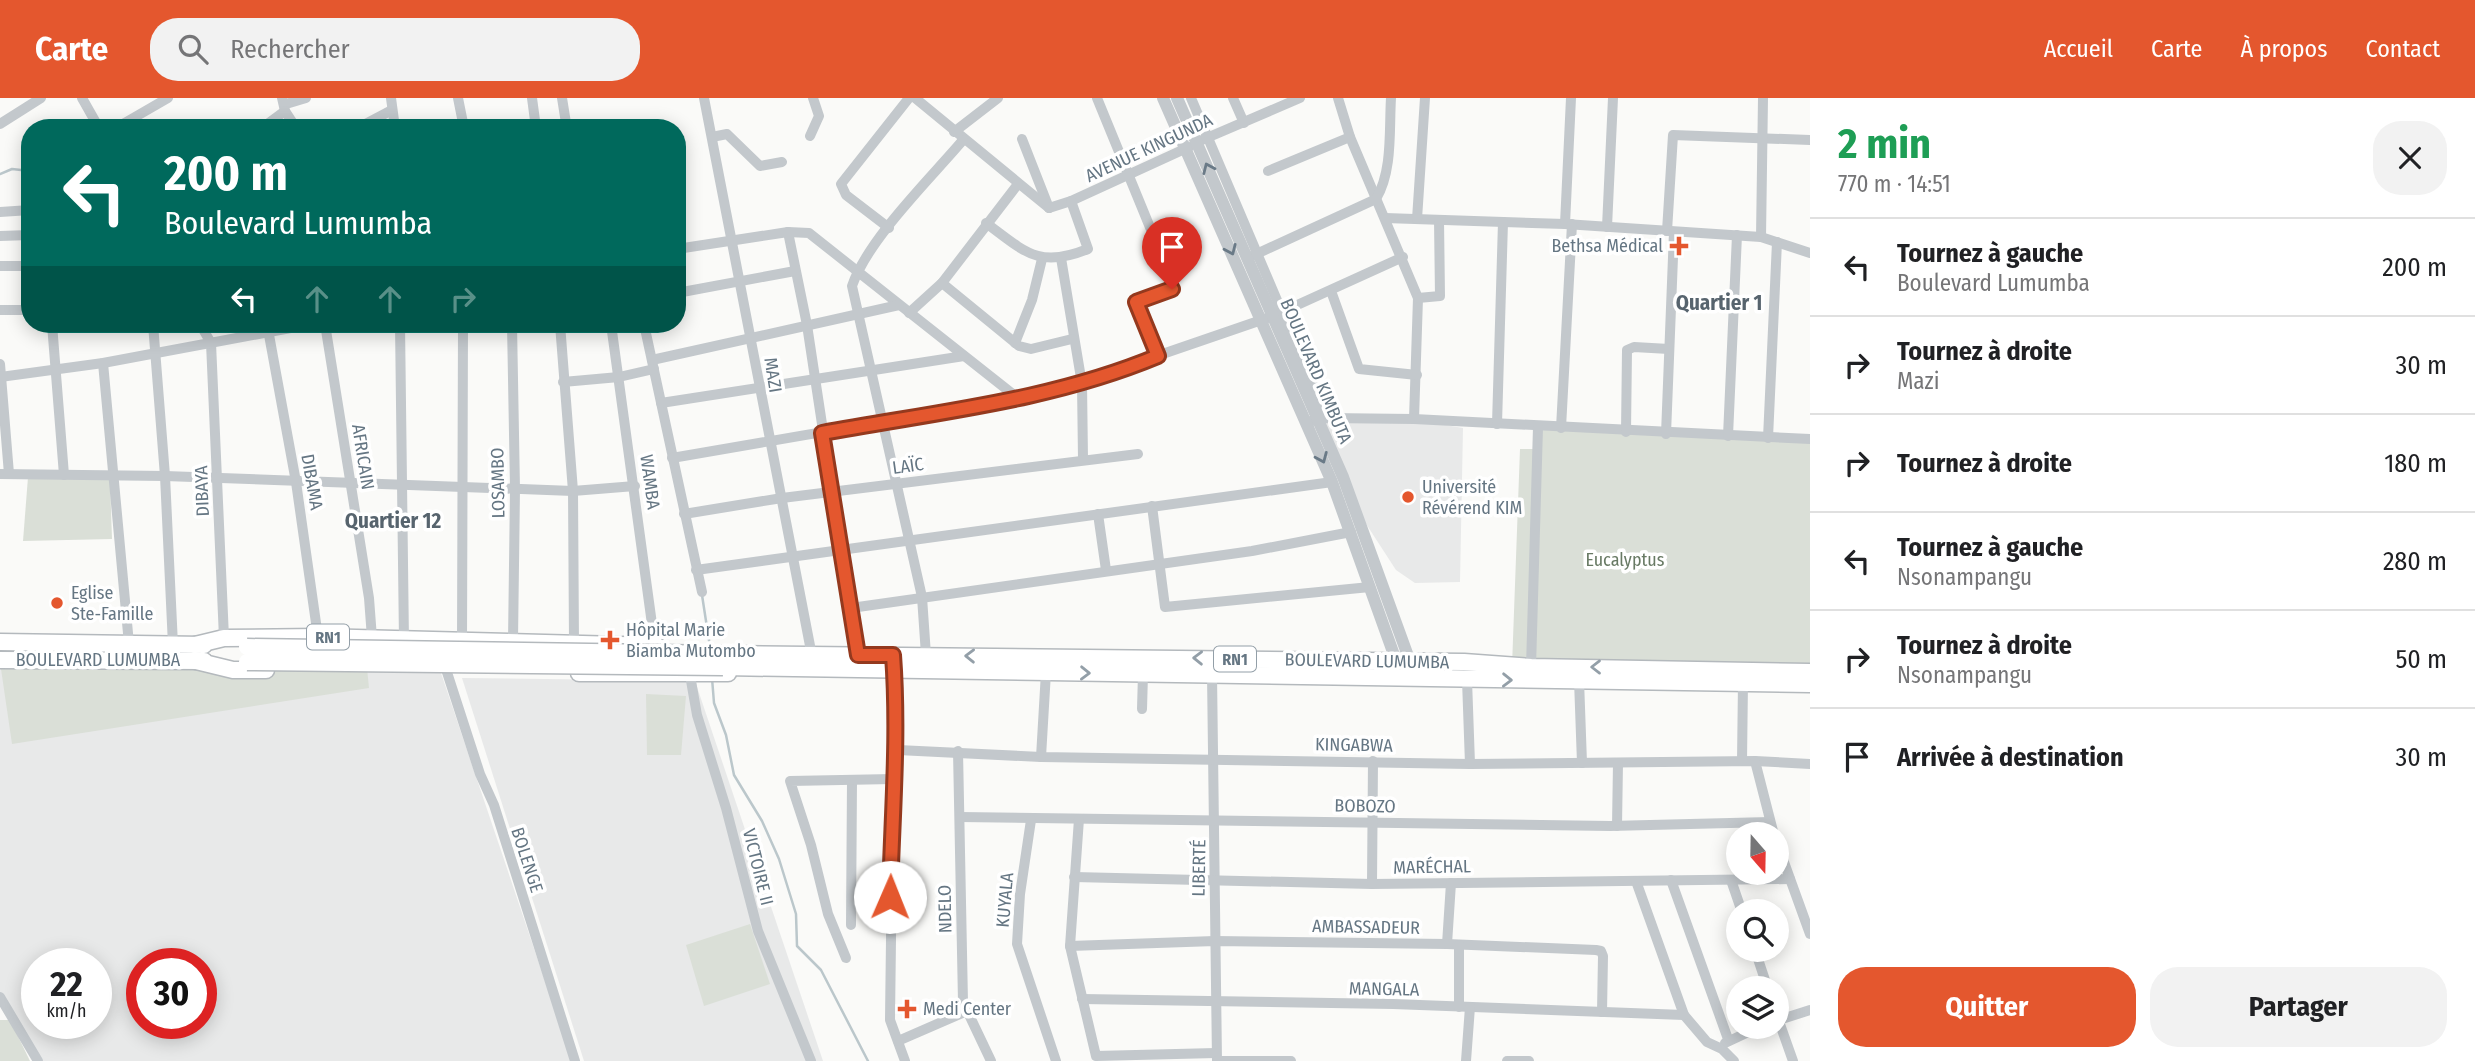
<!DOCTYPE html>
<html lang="fr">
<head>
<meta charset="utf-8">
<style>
	:root { --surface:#fff; --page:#f2f2f2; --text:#202124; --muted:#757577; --line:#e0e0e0; --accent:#e4572e }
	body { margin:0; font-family:"Fira Sans Condensed",sans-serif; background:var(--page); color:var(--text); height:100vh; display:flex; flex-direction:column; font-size:26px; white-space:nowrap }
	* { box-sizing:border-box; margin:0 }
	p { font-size:23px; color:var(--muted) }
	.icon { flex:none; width:38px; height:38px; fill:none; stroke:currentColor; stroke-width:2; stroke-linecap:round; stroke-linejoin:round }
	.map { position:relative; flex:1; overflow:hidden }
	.sheet { display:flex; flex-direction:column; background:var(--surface); width:665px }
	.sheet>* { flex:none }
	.guide { position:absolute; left:21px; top:21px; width:665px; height:214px; border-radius:28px; box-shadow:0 4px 18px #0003; background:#00695c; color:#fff; overflow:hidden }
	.needle { width:46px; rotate:160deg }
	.buttons { position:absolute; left:1726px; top:724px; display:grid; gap:14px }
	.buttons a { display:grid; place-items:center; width:63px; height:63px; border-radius:50%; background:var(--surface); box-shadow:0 4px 18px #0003; font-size:35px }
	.speed { position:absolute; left:21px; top:850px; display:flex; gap:14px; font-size:35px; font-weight:700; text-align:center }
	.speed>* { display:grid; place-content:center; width:91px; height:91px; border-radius:50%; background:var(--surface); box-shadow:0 4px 18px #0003; line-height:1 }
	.speed small { font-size:18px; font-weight:400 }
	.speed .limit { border:10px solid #d22; background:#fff; color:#111 }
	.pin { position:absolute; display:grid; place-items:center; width:60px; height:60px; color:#fff; margin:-72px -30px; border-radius:50% 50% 50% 0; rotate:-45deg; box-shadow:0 0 7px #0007 }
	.pin .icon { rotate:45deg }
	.me { position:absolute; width:77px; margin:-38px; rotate:1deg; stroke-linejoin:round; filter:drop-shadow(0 0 5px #0008) }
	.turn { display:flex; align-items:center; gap:24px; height:147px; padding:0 28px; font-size:32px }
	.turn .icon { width:91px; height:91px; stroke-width:2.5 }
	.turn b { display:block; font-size:49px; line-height:60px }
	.lanes { display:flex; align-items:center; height:66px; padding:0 28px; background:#0003; justify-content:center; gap:35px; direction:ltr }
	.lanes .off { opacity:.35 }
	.round { display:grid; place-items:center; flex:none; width:74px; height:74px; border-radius:28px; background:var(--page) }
	.headline { display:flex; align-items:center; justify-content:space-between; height:119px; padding:0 28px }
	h1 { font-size:42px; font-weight:700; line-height:52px; color:#1e9e55 }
	.cta { display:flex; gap:14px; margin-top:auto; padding:14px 28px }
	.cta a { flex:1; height:80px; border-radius:28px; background:var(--accent); color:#fff; font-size:28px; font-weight:700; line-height:80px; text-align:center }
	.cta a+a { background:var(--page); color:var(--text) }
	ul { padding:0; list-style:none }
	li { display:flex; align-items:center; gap:21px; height:98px; padding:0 28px; border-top:2px solid var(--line) }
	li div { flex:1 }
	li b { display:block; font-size:26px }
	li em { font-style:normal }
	header { display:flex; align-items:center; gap:42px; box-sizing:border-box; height:98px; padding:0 35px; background:var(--accent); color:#fff }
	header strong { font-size:33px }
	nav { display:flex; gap:38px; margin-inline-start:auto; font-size:24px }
	.search { width:490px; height:63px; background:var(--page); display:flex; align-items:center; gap:18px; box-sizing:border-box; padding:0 24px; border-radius:28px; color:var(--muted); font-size:26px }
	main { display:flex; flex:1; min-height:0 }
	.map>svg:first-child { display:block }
	.built { fill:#e8e9e9; fill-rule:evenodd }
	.green { fill:#dadfd7 }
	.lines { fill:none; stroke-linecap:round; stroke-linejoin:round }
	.stream { stroke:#bbc7cb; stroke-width:2.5 }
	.trunk-casing { stroke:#b4b9bd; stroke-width:19 }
	.minor { stroke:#c3c8cc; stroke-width:10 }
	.tertiary { stroke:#c3c8cc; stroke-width:12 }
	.trunk { stroke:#fff; stroke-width:16 }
	.trunk-bridge-casing { stroke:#b4b9bd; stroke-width:19; stroke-linecap:butt }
	.trunk-bridge { stroke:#fff; stroke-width:16 }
	.oneway { stroke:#6a7a87 }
	.oneway2 { stroke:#939fa8 }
	.route-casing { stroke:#94391e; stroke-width:18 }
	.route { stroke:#e4572e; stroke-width:12 }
	.poi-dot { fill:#e4572e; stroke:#fff; stroke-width:2.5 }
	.labels { text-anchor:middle; stroke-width:7; stroke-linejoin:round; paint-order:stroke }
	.shield { fill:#fff; stroke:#939fa8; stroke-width:2 }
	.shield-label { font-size:16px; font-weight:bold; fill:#657683 }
	.street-label { font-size:18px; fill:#657683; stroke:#fff }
	.poi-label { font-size:18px; fill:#657683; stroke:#fff; text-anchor:start }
	.park-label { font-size:18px; fill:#687a64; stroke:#fff }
	.quarter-label { font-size:21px; font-weight:bold; fill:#57646e; stroke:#fff }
</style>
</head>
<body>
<header>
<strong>Carte</strong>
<div class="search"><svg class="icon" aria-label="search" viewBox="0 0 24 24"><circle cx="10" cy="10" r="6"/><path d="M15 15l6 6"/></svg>Rechercher</div>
<nav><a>Accueil</a><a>Carte</a><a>À propos</a><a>Contact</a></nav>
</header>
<main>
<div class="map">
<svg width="1810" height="963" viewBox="0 0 1810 963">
	<rect width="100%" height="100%" fill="#fafaf8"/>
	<!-- built -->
	<g class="built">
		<path d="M1324,323L1439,326L1463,330L1460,484L1415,485L1396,472L1359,415Z"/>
		<path d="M0,568L440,572L572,963H34L0,904ZM37,866H96V926H37ZM142,866H201V926H142Z"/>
		<path d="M462,580L695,583L823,963H584Z"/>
	</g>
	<!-- green -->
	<g class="green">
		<path d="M1537,324L1810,342V574L1512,568L1520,351H1535Z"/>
		<path d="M28,379L110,381L112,441L23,443Z"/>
		<path d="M367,570L369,590L12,646L1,571Z"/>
		<path d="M646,596L686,598L681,657H647Z"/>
		<path d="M750,826L770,886L704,908L686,847Z"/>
		<path d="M0,922H10L30,963H0Z"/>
	</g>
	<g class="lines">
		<!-- stream -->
		<g class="stream">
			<path d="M0,76L12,71L30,73"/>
			<path d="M702,497L710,549"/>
			<path d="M712,580L714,605L726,637L734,677L762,723L779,761L796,816L797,848L821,872L868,963"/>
		</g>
		<!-- trunk casing -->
		<g class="trunk-casing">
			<g id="trunk">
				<path d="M0,544L204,547"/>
				<path d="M195,547L224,540L318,539L657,548"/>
				<path d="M723,556L1464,564L1531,569L1810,574"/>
				<path d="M0,562L204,563"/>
				<path d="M196,563L233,572H266"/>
				<path d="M723,569L1810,586"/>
				<path d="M579,575H728"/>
			</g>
		</g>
		<!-- minor -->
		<g class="minor">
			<path d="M82,0L99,30"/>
			<path d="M282,0L285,13L296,30"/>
			<path d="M391,0L395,30"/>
			<path d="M458,0L464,30"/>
			<path d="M532,0L536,30"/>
			<path d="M704,0L812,558"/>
			<path d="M915,0L1049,110"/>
			<path d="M1097,0L1174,188L1136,204L1158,258"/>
			<path d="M1191,0L1327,320"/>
			<path d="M1233,0L1244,25"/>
			<path d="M1338,0L1350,39L1418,200L1414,321"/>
			<path d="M286,6L306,0"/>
			<path d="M0,26L41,0"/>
			<path d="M116,30L168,0"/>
			<path d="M262,30L285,13"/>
			<path d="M358,30L392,12"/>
			<path d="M555,30L566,25L562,0"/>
			<path d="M954,34L998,0"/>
			<path d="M810,38L819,18L813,0"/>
			<path d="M712,39L727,36L760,68L782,64"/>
			<path d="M1022,41L1049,110"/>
			<path d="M1202,42L1300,0"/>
			<path d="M1268,73L1350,39"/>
			<path d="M1049,110L1071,103L1189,49"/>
			<path d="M0,114L30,112"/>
			<path d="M1385,120L1565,126L1761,139L1810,155"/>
			<path d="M1417,121L1425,0"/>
			<path d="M986,125C1025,154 1039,171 1088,151L1071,103"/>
			<path d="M1565,126L1571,0"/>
			<path d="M1607,129L1613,0"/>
			<path d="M889,130L846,97L841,86L909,0"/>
			<path d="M1667,133L1673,37L1810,42"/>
			<path d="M788,134L807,227L857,557"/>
			<path d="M0,138L30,137"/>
			<path d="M1761,139L1763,0"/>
			<path d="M677,151L788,134L809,135L1019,301"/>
			<path d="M1252,158L1376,101C1393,73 1389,31 1391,0"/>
			<path d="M1061,160L1082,286L1083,361"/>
			<path d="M0,168H30"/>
			<path d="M942,185L1019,248L1031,251L1072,241"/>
			<path d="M1331,193L1359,271L1417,277"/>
			<path d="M677,195L795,173"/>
			<path d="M1418,200L1440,198L1439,122"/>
			<path d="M0,212H30"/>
			<path d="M909,215L942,185L1018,86"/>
			<path d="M52,226L64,377"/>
			<path d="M153,226L165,378L173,547"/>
			<path d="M200,226L211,245L224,540"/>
			<path d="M267,226L296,384L318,539"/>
			<path d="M325,226L369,500L372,540"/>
			<path d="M400,226L404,544"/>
			<path d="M512,226L515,391L513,543"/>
			<path d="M560,226L573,393L574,544"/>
			<path d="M611,226L655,548"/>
			<path d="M644,226L702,494"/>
			<path d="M1015,245L1032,202L1042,161"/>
			<path d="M652,262L899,207"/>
			<path d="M103,265L129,546"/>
			<path d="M0,266L9,376"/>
			<path d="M0,279L103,265L312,226"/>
			<path d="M563,284L619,279L654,271"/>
			<path d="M661,305L964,258"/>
			<path d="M1311,323L1327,320L1414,321L1810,341"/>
			<path d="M1497,326L1503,124"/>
			<path d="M1561,330L1572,126"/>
			<path d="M1626,334L1627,252L1634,249L1669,251"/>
			<path d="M1666,336L1674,134"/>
			<path d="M1728,338L1737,137"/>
			<path d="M1768,340L1777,144"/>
			<path d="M672,360L1049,295L1273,218L1403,159"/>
			<path d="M0,376L165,378L573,393L635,388"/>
			<path d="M1152,408L1165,509L1370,489"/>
			<path d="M684,416L782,400L1138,356"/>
			<path d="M1098,416L1106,472"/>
			<path d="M696,472L1332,384"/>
			<path d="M851,510L1252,453L1351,434"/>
			<path d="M462,547L463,226"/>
			<path d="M926,557L922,499L852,188C868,141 930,81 963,42"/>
			<path d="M443,562L480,676L494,707L575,963"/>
			<path d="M894,568L898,652L893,681L890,922L905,963"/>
			<path d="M1531,569L1538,329"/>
			<path d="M1212,576L1217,963"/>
			<path d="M690,577L697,617L726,710L758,833L811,963"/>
			<path d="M1467,582L1470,666"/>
			<path d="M1579,582L1582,665"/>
			<path d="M1142,611L1143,576"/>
			<path d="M898,652L1041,659L1470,666L1755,663L1810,666"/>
			<path d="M958,653L963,904L991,963"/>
			<path d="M1041,659L1046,574"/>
			<path d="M1742,663L1743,584"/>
			<path d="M1755,663L1774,737"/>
			<path d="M960,719L1610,728L1770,724"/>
			<path d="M1079,721L1070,848L1096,958L1216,955"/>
			<path d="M1031,722L1020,796L1017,846L1056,963"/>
			<path d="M1617,728L1618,665"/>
			<path d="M1776,742L1810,836"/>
			<path d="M1074,779L1372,786L1790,781"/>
			<path d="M1671,782L1728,941"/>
			<path d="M1731,782L1742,814"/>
			<path d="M1636,783L1684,917L1707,944L1722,951L1734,963"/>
			<path d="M1372,786L1373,663"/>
			<path d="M851,827L852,683"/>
			<path d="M1447,846L1451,785"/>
			<path d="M1070,848L1215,843L1447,846L1596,852L1601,853L1603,858L1602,914"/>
			<path d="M1755,852L1768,891"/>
			<path d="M846,860L828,816L811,747L790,683L893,681"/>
			<path d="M0,899L38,963"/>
			<path d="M1082,901L1393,906L1684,917"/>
			<path d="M1459,909V847"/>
			<path d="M1776,915L1793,963"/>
			<path d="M1776,923L1810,912"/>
			<path d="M898,943L967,913"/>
			<path d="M1725,945L1759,929"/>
			<path d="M1217,963H1291"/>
			<path d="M1466,963L1470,909"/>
			<path d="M1507,963H1529"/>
		</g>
		<!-- tertiary -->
		<g class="tertiary">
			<path d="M1163,0L1332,384L1398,568"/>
			<path d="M1177,0L1343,379L1412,569"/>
		</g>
		<!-- trunk -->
		<use href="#trunk" class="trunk"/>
		<!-- trunk-bridge casing -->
		<g class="trunk-bridge-casing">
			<g id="trunk-bridge">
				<path d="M247,549L723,556"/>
				<path d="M247,564L723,569"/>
			</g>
		</g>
		<!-- trunk-bridge -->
		<use href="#trunk-bridge" class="trunk-bridge"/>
	</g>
	<!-- one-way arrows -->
	<defs><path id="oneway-chevron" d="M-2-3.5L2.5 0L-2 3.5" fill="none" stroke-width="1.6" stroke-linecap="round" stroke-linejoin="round" transform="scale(1.75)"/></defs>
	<g class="oneway">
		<use href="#oneway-chevron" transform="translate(1208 70) rotate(-114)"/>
		<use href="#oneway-chevron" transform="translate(1231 152) rotate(66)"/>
		<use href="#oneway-chevron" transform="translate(1322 360) rotate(67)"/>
	</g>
	<g class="oneway2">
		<use href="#oneway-chevron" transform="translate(970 558) rotate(-179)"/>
		<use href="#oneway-chevron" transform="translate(1198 560) rotate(-179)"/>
		<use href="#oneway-chevron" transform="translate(1596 569) rotate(-180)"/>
		<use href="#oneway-chevron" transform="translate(1085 575) rotate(1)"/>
		<use href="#oneway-chevron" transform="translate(1507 582) rotate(1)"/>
	</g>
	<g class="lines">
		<!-- route casing -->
		<g class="route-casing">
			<path id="route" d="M890,799C892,718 899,638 893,557H858L822,335C936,314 1050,303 1158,258L1136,204L1172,191"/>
		</g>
		<!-- route -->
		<use href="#route" class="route"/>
	</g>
	<!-- markers -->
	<g class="poi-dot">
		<path d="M1675.5 137.5h7v7h7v7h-7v7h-7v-7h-7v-7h7z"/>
		<circle cx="1408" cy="399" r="7"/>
		<circle cx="57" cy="505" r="7"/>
		<path d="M606.5 531.5h7v7h7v7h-7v7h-7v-7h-7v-7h7z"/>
		<path d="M903.5 900.5h7v7h7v7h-7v7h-7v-7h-7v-7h7z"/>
	</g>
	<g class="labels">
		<!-- shield labels -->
		<g class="shield">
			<rect x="307" y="526.5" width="42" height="25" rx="5"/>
			<rect x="1214" y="548.5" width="42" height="25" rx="5"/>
		</g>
		<g class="shield-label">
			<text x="328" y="545">RN1</text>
			<text x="1235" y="567">RN1</text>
		</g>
		<!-- street labels -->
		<g class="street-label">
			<text transform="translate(1149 50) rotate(-25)" y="6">AVENUE KINGUNDA</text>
			<text transform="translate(1316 273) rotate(67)" y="6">BOULEVARD KIMBUTA</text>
			<text transform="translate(773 277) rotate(81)" y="6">MAZI</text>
			<text transform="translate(363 359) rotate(81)" y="6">AFRICAIN</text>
			<text transform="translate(908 368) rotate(-8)" y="6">LAÏC</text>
			<text transform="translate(312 384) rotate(80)" y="6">DIBAMA</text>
			<text transform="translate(650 384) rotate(82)" y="6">WAMBA</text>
			<text transform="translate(498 385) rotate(-91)" y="6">LOSAMBO</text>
			<text transform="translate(202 393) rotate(-92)" y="6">DIBAYA</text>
			<text x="98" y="568">BOULEVARD LUMUMBA</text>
			<text transform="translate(1367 563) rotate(1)" y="6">BOULEVARD LUMUMBA</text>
			<text transform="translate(1354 647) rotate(1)" y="6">KINGABWA</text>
			<text transform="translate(1365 708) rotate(1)" y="6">BOBOZO</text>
			<text transform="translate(527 762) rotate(72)" y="6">BOLENGE</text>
			<text transform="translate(758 769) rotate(76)" y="6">VICTOIRE II</text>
			<text transform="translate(1432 769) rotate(-1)" y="6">MARÉCHAL</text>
			<text transform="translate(1199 770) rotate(-89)" y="6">LIBERTÉ</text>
			<text transform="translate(1005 802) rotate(-85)" y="6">KUYALA</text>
			<text transform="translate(945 811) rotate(-91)" y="6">NDELO</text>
			<text transform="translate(1366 829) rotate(1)" y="6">AMBASSADEUR</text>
			<text transform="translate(1384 891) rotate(1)" y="6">MANGALA</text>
		</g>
		<!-- poi labels -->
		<g class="poi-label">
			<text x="1663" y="154" text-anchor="end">Bethsa Médical</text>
			<text x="1422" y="395">Université<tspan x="1422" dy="21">Révérend KIM</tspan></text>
			<text x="71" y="501">Eglise<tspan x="71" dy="21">Ste-Famille</tspan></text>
			<text x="626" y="538">Hôpital Marie<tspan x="626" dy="21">Biamba Mutombo</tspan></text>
			<text x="923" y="917">Medi Center</text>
		</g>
		<!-- park labels -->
		<g class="park-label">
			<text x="1625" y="468">Eucalyptus</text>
		</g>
		<!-- quarter labels -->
		<g class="quarter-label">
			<text x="1719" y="212">Quartier 1</text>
			<text x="393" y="430">Quartier 12</text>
		</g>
	</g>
</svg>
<div class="buttons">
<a><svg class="needle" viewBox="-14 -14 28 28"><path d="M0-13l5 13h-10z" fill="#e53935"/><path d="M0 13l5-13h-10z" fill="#757577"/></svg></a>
<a><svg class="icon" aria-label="search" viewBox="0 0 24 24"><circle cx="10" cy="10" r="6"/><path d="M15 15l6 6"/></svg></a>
<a><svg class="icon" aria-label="layers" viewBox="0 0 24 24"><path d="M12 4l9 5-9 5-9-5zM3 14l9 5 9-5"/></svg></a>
</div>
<div class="speed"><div>22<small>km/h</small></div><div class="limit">30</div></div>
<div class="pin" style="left:1172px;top:191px;background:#d93025"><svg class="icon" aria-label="arrive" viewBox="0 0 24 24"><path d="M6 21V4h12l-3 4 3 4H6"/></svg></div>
<svg class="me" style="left:890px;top:799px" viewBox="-20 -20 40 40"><circle r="19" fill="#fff"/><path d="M0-13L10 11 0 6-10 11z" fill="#e4572e"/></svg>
<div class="guide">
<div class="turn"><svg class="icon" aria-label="left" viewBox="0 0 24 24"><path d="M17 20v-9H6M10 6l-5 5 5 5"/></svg><div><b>200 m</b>Boulevard Lumumba</div></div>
<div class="lanes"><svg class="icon" aria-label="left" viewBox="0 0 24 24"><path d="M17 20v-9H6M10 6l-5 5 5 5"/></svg><svg class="icon off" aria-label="ahead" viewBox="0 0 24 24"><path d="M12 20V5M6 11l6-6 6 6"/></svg><svg class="icon off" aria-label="ahead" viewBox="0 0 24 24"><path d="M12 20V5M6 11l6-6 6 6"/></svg><svg class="icon off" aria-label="right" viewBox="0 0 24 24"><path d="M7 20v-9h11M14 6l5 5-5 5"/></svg></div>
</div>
</div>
<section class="sheet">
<div class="headline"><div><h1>2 min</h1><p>770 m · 14:51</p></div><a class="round"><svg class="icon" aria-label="close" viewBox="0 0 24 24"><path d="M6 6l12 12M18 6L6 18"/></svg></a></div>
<ul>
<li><svg class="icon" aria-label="left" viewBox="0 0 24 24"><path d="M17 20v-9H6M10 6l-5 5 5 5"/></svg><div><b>Tournez à gauche</b><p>Boulevard Lumumba</p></div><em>200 m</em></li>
<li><svg class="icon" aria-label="right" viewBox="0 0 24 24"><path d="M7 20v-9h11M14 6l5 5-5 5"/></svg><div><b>Tournez à droite</b><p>Mazi</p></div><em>30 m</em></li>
<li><svg class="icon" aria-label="right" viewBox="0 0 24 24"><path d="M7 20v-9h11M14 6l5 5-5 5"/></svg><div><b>Tournez à droite</b></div><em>180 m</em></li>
<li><svg class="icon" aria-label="left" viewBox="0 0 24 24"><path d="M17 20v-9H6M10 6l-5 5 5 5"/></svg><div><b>Tournez à gauche</b><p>Nsonampangu</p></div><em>280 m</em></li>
<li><svg class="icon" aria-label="right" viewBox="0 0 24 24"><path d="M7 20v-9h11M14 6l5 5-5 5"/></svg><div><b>Tournez à droite</b><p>Nsonampangu</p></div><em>50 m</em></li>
<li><svg class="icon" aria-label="arrive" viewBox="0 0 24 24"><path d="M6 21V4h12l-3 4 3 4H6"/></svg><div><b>Arrivée à destination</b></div><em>30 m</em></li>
</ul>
<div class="cta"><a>Quitter</a><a>Partager</a></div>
</section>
</main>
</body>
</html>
